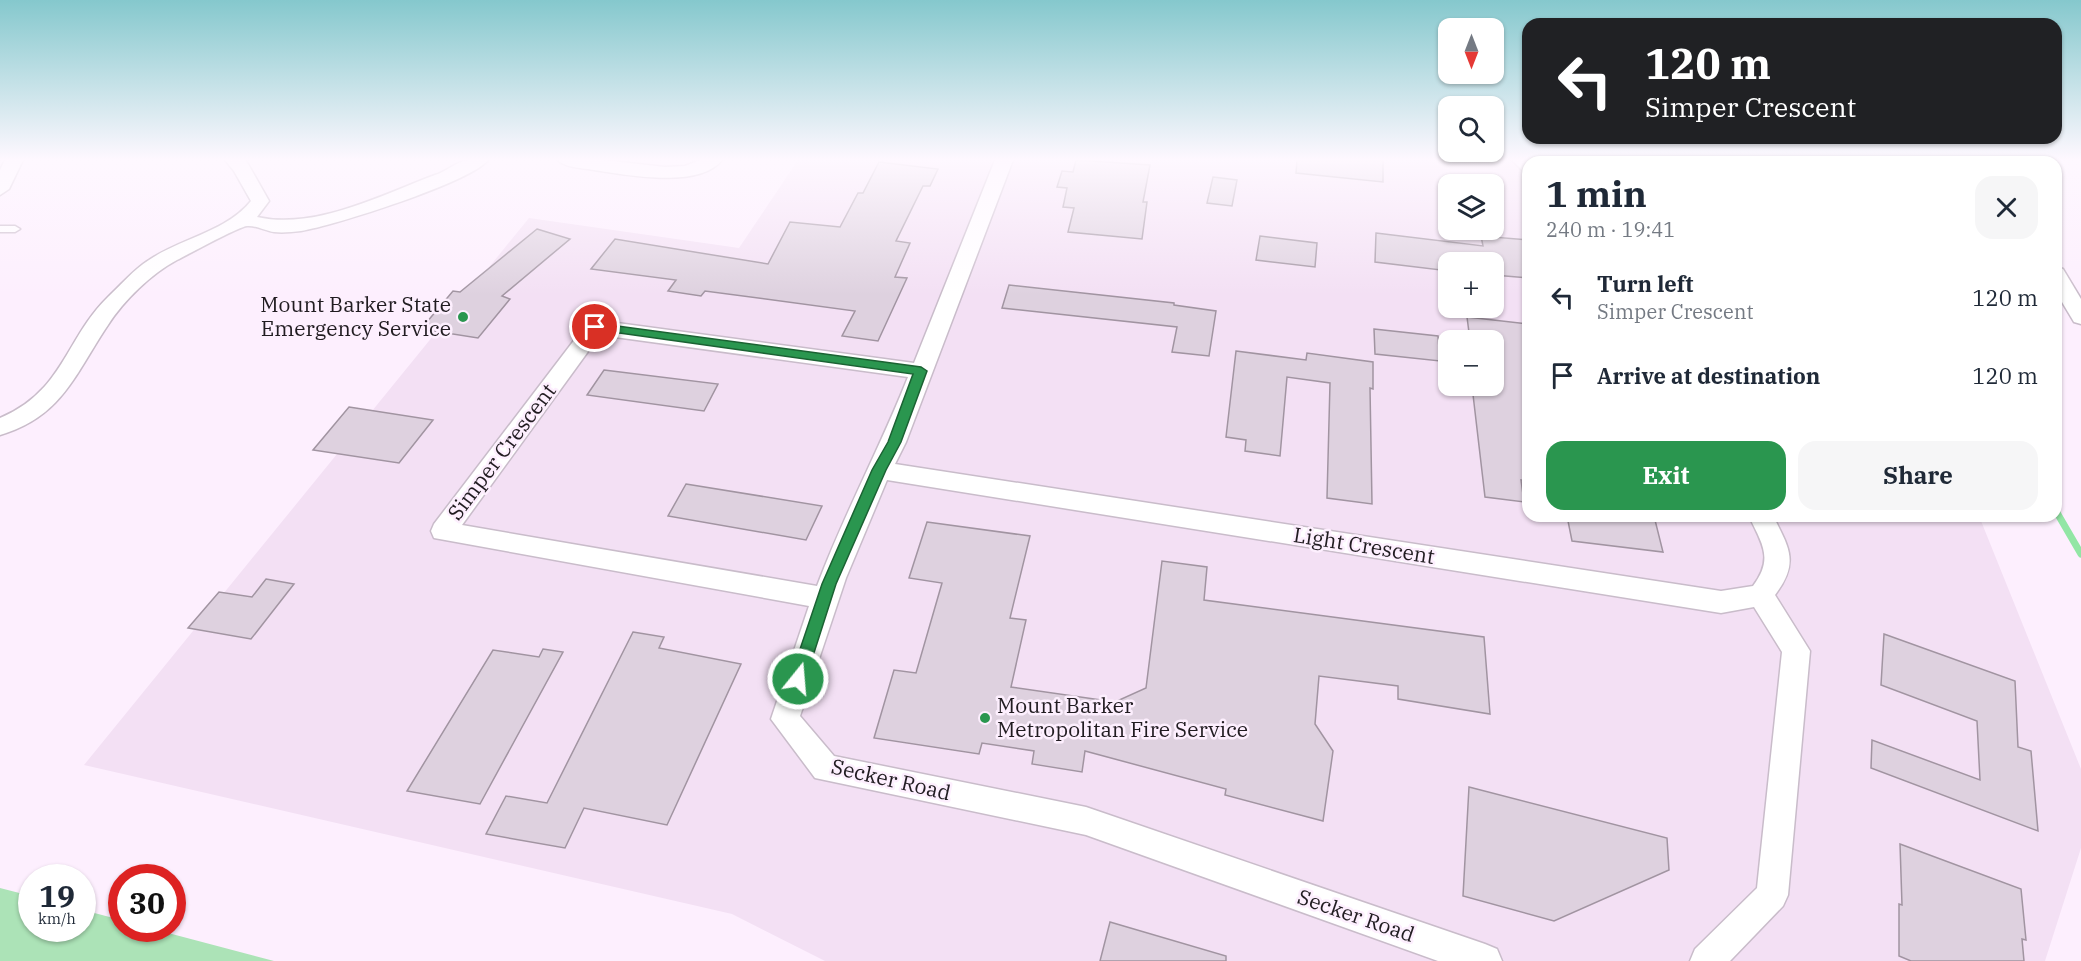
<!DOCTYPE html>
<html lang="en">
<head>
<meta charset="utf-8">
<style>
	:root { --surface:#fff; --page:#f6f6f7; --text:#1f2937; --muted:#747a83; --accent:#2a964f }
	body { margin:0; font-family:"IBM Plex Serif",serif; background:var(--page); color:var(--text); height:100vh; display:flex; flex-direction:column; font-size:22px; white-space:nowrap }
	* { box-sizing:border-box; margin:0 }
	p { font-size:20px; color:var(--muted) }
	.icon { flex:none; width:33px; height:33px; fill:none; stroke:currentColor; stroke-width:2; stroke-linecap:round; stroke-linejoin:round }
	.map { position:relative; flex:1; overflow:hidden }
	.drawer { position:absolute; left:1522px; top:156px; width:540px; height:366px; display:flex; flex-direction:column; background:var(--surface); border-radius:18px; box-shadow:0 2px 4px #0004 }
	.drawer>* { flex:none }
	.top-card { position:absolute; left:1522px; top:18px; width:540px; height:126px; border-radius:18px; box-shadow:0 2px 4px #0004; background:#202124; color:#fff; overflow:hidden }
	.needle { width:39px; rotate:180deg }
	.buttons { position:absolute; left:1438px; top:18px; display:grid; gap:12px }
	.buttons a { display:grid; place-items:center; width:66px; height:66px; border-radius:12px; background:var(--surface); box-shadow:0 2px 4px #0004; font-size:30px }
	.speed { position:absolute; left:18px; top:864px; display:flex; gap:12px; font-size:30px; font-weight:700; text-align:center }
	.speed>* { display:grid; place-content:center; width:78px; height:78px; border-radius:50%; background:var(--surface); box-shadow:0 2px 4px #0004; line-height:1 }
	.speed small { font-size:15px; font-weight:400 }
	.speed .limit { border:9px solid #d22; background:#fff; color:#111 }
	.pin { position:absolute; display:grid; place-items:center; width:51px; height:51px; color:#fff; margin:-26px; border:3px solid #fff; border-radius:50%; box-shadow:0 2px 6px #0007 }
	.me { position:absolute; width:66px; margin:-33px; rotate:17deg; stroke-linejoin:round; filter:drop-shadow(0 0 4px #0008) }
	.turn { display:flex; align-items:center; gap:21px; height:126px; padding:0 24px; font-size:27px }
	.turn .icon { width:78px; height:78px; stroke-width:2.5 }
	.turn b { display:block; font-size:42px; line-height:51px }
	.round { display:grid; place-items:center; flex:none; width:63px; height:63px; border-radius:18px; background:var(--page) }
	.summary { display:flex; align-items:center; justify-content:space-between; height:102px; padding:0 24px }
	h1 { font-size:36px; font-weight:700; line-height:45px }
	.cta { display:flex; gap:12px; margin-top:auto; padding:12px 24px }
	.cta a { flex:1; height:69px; border-radius:18px; background:var(--accent); color:#fff; font-size:24px; font-weight:700; line-height:69px; text-align:center }
	.cta a+a { background:var(--page); color:var(--text) }
	ul { padding:0; list-style:none }
	li { display:flex; align-items:center; gap:18px; height:78px; padding:0 24px }
	li div { flex:1 }
	li b { display:block; font-size:22px }
	li em { font-style:normal }
	.map>svg:first-child { display:block }
	.built { fill:#f3e0f4; fill-rule:evenodd }
	.green { fill:#ace3b7 }
	.lines { fill:none; stroke-linecap:round; stroke-linejoin:round }
	.stream-far1 { stroke:#92e6a5; stroke-width:5 }
	.stream { stroke:#92e6a5; stroke-width:7 }
	.building { fill:#ded1df; stroke:#a194a1; stroke-width:1.5 }
	.service-casing { stroke:#c9bcca; stroke-width:3 }
	.minor-casing { stroke:#c9bcca; stroke-width:3 }
	.service { fill:#fff; fill-rule:evenodd }
	.minor { fill:#fff; fill-rule:evenodd }
	.route { fill:#2a964f; stroke:#1b6233; stroke-width:1.5 }
	.poi-dot { fill:#2a964f; stroke:#fdeffe; stroke-width:2 }
	.labels { text-anchor:middle; stroke-width:5; stroke-linejoin:round; paint-order:stroke }
	.poi-label { font-size:21px; fill:#211c21; stroke:#fdeffe; text-anchor:end }
	.street-label { font-size:21px; fill:#211c21; stroke:#fdeffe }
</style>
</head>
<body>
<div class="map">
<svg width="2081" height="961" viewBox="0 0 2081 961">
	<rect width="100%" height="100%" fill="#fdeffe"/>
	<!-- built -->
	<path class="built" d="M798,160H1733L1528,162V516H1979L2081,769V848L2045,961H825L732,914L84,765L529,218L739,248ZM1449,184H1494V230H1449ZM1449,262H1494V308H1449ZM1449,340H1494V386H1449Z"/>
	<!-- green -->
	<path class="green" d="M0,888L31,896L32,928H82L83,910L121,920L122,928L153,929L274,961H0Z"/>
	<g class="lines">
		<!-- stream-far1 -->
		<path class="stream-far1" d="M1757,160L1759,162"/>
		<!-- stream -->
		<path class="stream" d="M2056,511L2081,554"/>
	</g>
	<!-- building -->
	<g class="building">
		<path d="M1076,160L1150,165L1143,202H1147L1142,239L1068,232L1074,208L1063,207L1067,188L1057,187L1062,171L1073,172Z"/>
		<path d="M1297,160H1383V182L1296,173Z"/>
		<path d="M879,162L938,169L930,186H923L896,241L910,243L895,277L907,278L878,341L842,336L855,311L705,291L701,296L668,291L676,280L591,269L615,239L768,264L790,222L840,227L858,193H863Z"/>
		<path d="M1213,177L1237,180L1232,206L1207,203Z"/>
		<path d="M537,229L570,239L502,296L510,299L478,338L421,329L453,291L460,292Z"/>
		<path d="M1376,233L1483,246L1481,236L1528,240V278L1494,275V262H1449V271L1375,262Z"/>
		<path d="M1260,236L1317,243L1315,267L1256,260Z"/>
		<path d="M1009,285L1174,303V305L1216,311L1209,356L1172,352L1177,327L1002,308Z"/>
		<path d="M1467,317L1528,324V481L1521,480L1524,502L1485,497L1472,386H1494V340H1470Z"/>
		<path d="M1374,329L1438,336L1440,361L1375,354Z"/>
		<path d="M1236,351L1306,360L1307,353L1373,362V389L1370,388L1372,504L1327,498L1330,383L1287,377L1280,456L1245,451L1246,440L1226,437Z"/>
		<path d="M604,370L718,384L704,411L587,395Z"/>
		<path d="M349,407L433,420L399,463L313,450Z"/>
		<path d="M686,484L822,506L806,540L668,516Z"/>
		<path d="M1567,516H1654L1663,552L1572,541Z"/>
		<path d="M927,522L1030,536L1010,618L1026,620L1011,687L1115,702L1146,688L1162,561L1207,567L1204,600L1484,637L1490,714L1398,699V686L1319,676L1315,724L1333,751L1323,821L1225,795L1226,789L1085,751L1082,772L1032,764L1034,751L982,743L979,754L874,738L894,670L916,673L942,583L909,578Z"/>
		<path d="M266,579L294,584L251,639L188,628L219,592L252,597Z"/>
		<path d="M633,632L664,637L659,648L741,664L667,825L584,808L565,848L486,834L506,796L547,803Z"/>
		<path d="M1884,634L2015,681L2018,747L2031,751L2038,831L1871,768L1872,740L1980,780L1977,721L1881,685Z"/>
		<path d="M543,649L563,652L480,804L407,791L493,650L539,657Z"/>
		<path d="M1469,787L1667,838L1669,870L1554,921L1463,896Z"/>
		<path d="M1900,844L2021,889L2026,940L2022,939L2024,961H1911L1899,956V904L1902,905Z"/>
		<path d="M1110,922L1226,956V961H1100Z"/>
	</g>
	<g class="lines">
		<!-- service casing -->
		<g class="service-casing">
			<path id="service" d="M0,226H15L20,229L15,232H0Z"/>
		</g>
		<!-- minor casing -->
		<g class="minor-casing">
			<g id="minor">
				<path d="M5,160H23L9,189L0,195V170Z"/>
				<path d="M225,160H245L248,164L269,201L257,217C316,230 381,195 435,175C445,172 454,164 464,161C471,159 481,160 488,160C471,182 333,226 301,231C293,232 282,233 274,232C266,231 255,225 247,226C238,227 189,254 177,260C151,274 124,300 108,325C75,374 62,417 0,435V418C64,391 65,339 108,297C121,285 134,269 149,260C181,238 226,232 251,201L234,171Z"/>
				<path d="M558,160H603L665,167L685,166L700,160H722C699,189 626,175 594,170C584,168 565,168 558,160Z"/>
				<path d="M995,160H1013L906,442L895,464L1721,591L1753,586C1774,558 1762,544 1749,516H1773C1790,549 1799,563 1775,595L1810,651L1788,895L1783,906L1730,961H1690L1695,949L1757,888L1782,652L1754,607L1721,613L887,480L846,578L800,716L834,756L1086,807L1485,944L1497,949L1502,961H1438L1086,835L815,778L771,719L809,606L434,538L431,531L434,524L588,322L595,320L914,363ZM600,335L908,377C880,448 844,514 817,586L462,525Z"/>
				<path d="M1512,160H1532L1534,162H1528V171L1522,170Z"/>
				<path d="M1915,160H1933L1934,162H1916Z"/>
				<path d="M1935,160H1991L1990,162Z"/>
				<path d="M2056,267L2063,269L2081,299V324L2074,322L2056,292Z"/>
			</g>
		</g>
		<!-- service -->
		<use href="#service" class="service"/>
		<!-- minor -->
		<use href="#minor" class="minor"/>
	</g>
	<!-- sky -->
	<linearGradient id="sky" x2="0" y2="1"><stop stop-color="#85c8cd"/><stop offset="0.54" stop-color="#fef8ff"/><stop offset="1" stop-color="#fef8ff" stop-opacity="0"/></linearGradient>
	<rect width="2081" height="295" fill="url(#sky)"/>
	<!-- route -->
	<path class="route" d="M595,323L921,367L927,371L901,442L886,470L836,584L804,684H792L790,679L822,584L872,470L888,442L913,374L591,329L589,327Z"/>
	<!-- markers -->
	<g class="poi-dot">
		<circle cx="463" cy="317" r="6"/>
		<circle cx="985" cy="718" r="6"/>
	</g>
	<g class="labels">
		<!-- poi labels -->
		<g class="poi-label">
			<text x="451" y="312">Mount Barker State<tspan x="451" dy="24">Emergency Service</tspan></text>
			<text x="997" y="713" text-anchor="start">Mount Barker<tspan x="997" dy="24">Metropolitan Fire Service</tspan></text>
		</g>
		<!-- street labels -->
		<g class="street-label">
			<text transform="translate(502 452) rotate(-53)" y="7">Simper Crescent</text>
			<text transform="translate(1364 546) rotate(9)" y="7">Light Crescent</text>
			<text transform="translate(891 780) rotate(13)" y="7">Secker Road</text>
			<text transform="translate(1356 916) rotate(19)" y="7">Secker Road</text>
		</g>
	</g>
</svg>
<div class="buttons">
<a><svg class="needle" viewBox="-14 -14 28 28"><path d="M0-13l5 13h-10z" fill="#e53935"/><path d="M0 13l5-13h-10z" fill="#747a83"/></svg></a>
<a><svg class="icon" aria-label="search" viewBox="0 0 24 24"><circle cx="10" cy="10" r="6"/><path d="M15 15l6 6"/></svg></a>
<a><svg class="icon" aria-label="layers" viewBox="0 0 24 24"><path d="M12 4l9 5-9 5-9-5zM3 14l9 5 9-5"/></svg></a>
<a>+</a>
<a>−</a>
</div>
<div class="speed"><div>19<small>km/h</small></div><div class="limit">30</div></div>
<div class="pin" style="left:595px;top:327px;background:#d93025"><svg class="icon" aria-label="arrive" viewBox="0 0 24 24"><path d="M6 21V4h12l-3 4 3 4H6"/></svg></div>
<svg class="me" style="left:798px;top:679px" viewBox="-20 -20 40 40"><circle r="17" fill="#2a964f" stroke="#fff" stroke-width="3"/><path d="M0-11L8 9 0 5-8 9z" fill="#fff"/></svg>
<div class="top-card">
<div class="turn"><svg class="icon" aria-label="left" viewBox="0 0 24 24"><path d="M17 20v-9H6M10 6l-5 5 5 5"/></svg><div><b>120 m</b>Simper Crescent</div></div>
</div>
<section class="drawer">
<div class="summary"><div><h1>1 min</h1><p>240 m · 19:41</p></div><a class="round"><svg class="icon" aria-label="close" viewBox="0 0 24 24"><path d="M6 6l12 12M18 6L6 18"/></svg></a></div>
<ul>
<li><svg class="icon" aria-label="left" viewBox="0 0 24 24"><path d="M17 20v-9H6M10 6l-5 5 5 5"/></svg><div><b>Turn left</b><p>Simper Crescent</p></div><em>120 m</em></li>
<li><svg class="icon" aria-label="arrive" viewBox="0 0 24 24"><path d="M6 21V4h12l-3 4 3 4H6"/></svg><div><b>Arrive at destination</b></div><em>120 m</em></li>
</ul>
<div class="cta"><a>Exit</a><a>Share</a></div>
</section>
</div>
</body>
</html>
